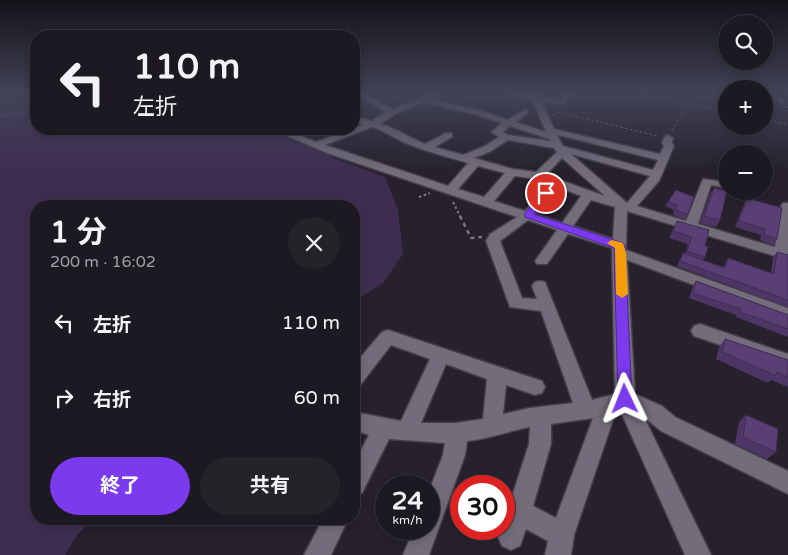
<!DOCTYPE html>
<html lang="ja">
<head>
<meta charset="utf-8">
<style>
	:root { --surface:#1c1922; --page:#25222a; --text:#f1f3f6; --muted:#a0a0a5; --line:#3a3840; --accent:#7c3aed }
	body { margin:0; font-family:"Varela Round","Noto Sans JP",sans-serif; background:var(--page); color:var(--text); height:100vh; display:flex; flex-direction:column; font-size:19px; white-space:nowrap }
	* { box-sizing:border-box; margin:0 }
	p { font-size:16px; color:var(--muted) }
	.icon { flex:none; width:28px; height:28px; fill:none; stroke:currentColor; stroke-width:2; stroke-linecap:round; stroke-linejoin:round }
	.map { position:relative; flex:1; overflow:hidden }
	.drawer { position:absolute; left:30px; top:200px; width:330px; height:325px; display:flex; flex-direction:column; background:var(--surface); border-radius:20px; box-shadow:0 2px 8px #0003,0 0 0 1px var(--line) }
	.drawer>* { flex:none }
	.banner { position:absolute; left:30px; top:30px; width:330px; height:105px; border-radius:20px; box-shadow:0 2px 8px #0003,0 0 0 1px var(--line); background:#1c1922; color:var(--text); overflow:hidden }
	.controls { position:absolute; left:718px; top:15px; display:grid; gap:10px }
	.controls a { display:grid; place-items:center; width:55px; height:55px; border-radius:50%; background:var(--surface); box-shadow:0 2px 8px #0003,0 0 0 1px var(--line); font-size:25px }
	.speed { position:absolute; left:375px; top:475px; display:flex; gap:10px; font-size:25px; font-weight:700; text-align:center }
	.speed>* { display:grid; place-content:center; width:65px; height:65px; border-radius:50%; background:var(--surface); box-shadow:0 2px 8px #0003,0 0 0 1px var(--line); line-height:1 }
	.speed small { font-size:12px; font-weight:400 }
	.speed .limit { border:8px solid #d22; background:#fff; color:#111 }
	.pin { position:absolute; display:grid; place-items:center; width:42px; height:42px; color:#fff; margin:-21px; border:2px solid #fff; border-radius:50%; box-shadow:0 1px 5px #0007 }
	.me { position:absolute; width:55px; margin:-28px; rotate:358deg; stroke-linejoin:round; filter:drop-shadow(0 0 4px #0008) }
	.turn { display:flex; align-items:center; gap:18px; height:105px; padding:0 20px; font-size:22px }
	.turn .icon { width:65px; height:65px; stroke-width:2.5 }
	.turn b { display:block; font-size:35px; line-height:42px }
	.round { display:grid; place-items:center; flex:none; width:52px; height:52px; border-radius:26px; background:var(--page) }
	.overview { display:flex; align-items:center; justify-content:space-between; height:85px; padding:0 20px }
	h1 { font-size:30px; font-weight:700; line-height:38px }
	.button { display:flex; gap:10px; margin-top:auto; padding:10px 20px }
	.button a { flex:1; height:58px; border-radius:30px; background:var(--accent); color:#fff; font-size:20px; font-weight:700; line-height:58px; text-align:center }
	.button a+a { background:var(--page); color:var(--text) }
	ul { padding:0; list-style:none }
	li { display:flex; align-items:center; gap:15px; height:75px; padding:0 20px }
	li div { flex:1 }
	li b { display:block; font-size:19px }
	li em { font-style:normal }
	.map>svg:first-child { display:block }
	.green { fill:#3f2d51 }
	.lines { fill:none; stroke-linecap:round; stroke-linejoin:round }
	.minor-casing { stroke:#433e48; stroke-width:3 }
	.path-far2 { stroke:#7c7782; stroke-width:1; stroke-dasharray:2.5 2.5; stroke-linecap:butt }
	.path-far1 { stroke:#7c7782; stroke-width:2; stroke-dasharray:2.5 2.5; stroke-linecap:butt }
	.path { stroke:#7c7782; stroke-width:2.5; stroke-dasharray:4 4; stroke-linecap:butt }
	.minor { fill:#736c7a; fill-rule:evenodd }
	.rail-casing { stroke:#918c96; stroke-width:4 }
	.rail { stroke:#1d1723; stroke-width:2.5; stroke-dasharray:7; stroke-linecap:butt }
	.wall { fill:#4d3665 }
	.building { fill:#5a3f75; stroke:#3f2c52 }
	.route { fill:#7c3aed; stroke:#51269a }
	.slow { fill:#f59e0b }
</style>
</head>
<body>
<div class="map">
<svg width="788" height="555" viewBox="0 0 788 555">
	<rect width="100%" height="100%" fill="#26212d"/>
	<!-- green -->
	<path class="green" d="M0,94H36V129H272L293,142L322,151L333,158L385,177L398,210L403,254L383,283L354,301V206H36V519H93L77,535L65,555H0Z"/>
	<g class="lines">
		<!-- minor casing -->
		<g class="minor-casing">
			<g id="minor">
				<path d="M356,94H365L392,109L432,94L435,96L430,99L479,110L508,120L525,109L529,112L516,122L546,132L533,101L502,94L531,96L530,94H538L539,97L559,100L564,94H572L564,105L542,102L554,129L660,154L664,146L662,143L665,136L668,135L673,138L672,143L674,146L659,181L637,206L686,221L703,179L726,182V188L711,185L698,224L775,247L781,206L783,203H788V260L627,211L626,246V250L788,308V320L627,260L635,394L662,406L675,417L788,471V494L661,431L644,417L711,555H685L620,410L616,411L574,535L571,555H545L548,541L526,529L520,546L511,550L502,546L498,537L501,529H504V521L529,444L530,427C508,431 489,439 467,441L465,455L429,555H403L414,529H429V491L443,455L445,443L389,439L362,493L354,496V463L369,435L354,430V412L401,421L430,359L391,345L361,384L354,386V365L382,332L388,330L542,381L545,387L542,393L535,395L506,385L503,414L530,408L573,403L541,311L510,307L486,241L490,234L517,217L327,153L271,129H284L316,142L363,125L354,122V116L371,121L386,112ZM423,102L474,114L502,123L491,132L499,137L483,147L463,155L435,147L452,137V133H446L425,144C410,138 396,128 380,124L395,114ZM510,126L549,139L551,141L508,135L503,132ZM372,127C386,131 395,139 408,144C428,152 448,157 468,163L448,186L325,145ZM557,135L563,136L658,160L653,170L563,146ZM508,140L554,148L557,152L536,172L513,169L474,158L491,151ZM571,154L650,176L627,203ZM562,158L605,196L546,175ZM478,166L505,173L484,197L458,189ZM515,176L537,179L548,184L525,211L494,201ZM558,187L581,196L562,223L535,214ZM591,200L615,207L613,239L573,226ZM528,220L557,230L535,261L537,264H547L568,234L612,248L615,394L592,400L545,282L540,281L535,282L532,286L537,299L522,298L500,241ZM446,364L487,379L483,419L456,423H421ZM593,418L556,518L533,506L551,444V424Z"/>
				<path d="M700,324L788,354V368L694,336L691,331L694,326Z"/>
				<path d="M323,519H348L331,555H304Z"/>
			</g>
		</g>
		<!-- path-far2 -->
		<g class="path-far2">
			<path d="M641,94L726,111"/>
			<path d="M553,115L557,112L658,136"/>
			<path d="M0,116L36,110"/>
			<path d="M764,119L788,125"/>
			<path d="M672,131L694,94"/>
		</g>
		<!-- path-far1 -->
		<g class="path-far1">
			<path d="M419,197L430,193"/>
			<path d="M453,202L461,218"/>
		</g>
		<!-- path -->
		<path class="path" d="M460,216L471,238L482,237"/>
		<!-- minor -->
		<use href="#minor" class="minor"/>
		<!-- rail casing -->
		<g class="rail-casing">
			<path id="rail" d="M773,94L788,106"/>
		</g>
		<!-- rail -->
		<use href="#rail" class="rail"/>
	</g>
	<!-- wall -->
	<g class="wall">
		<path d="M714,188L720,220L716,227L700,223L710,194Z"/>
		<path d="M676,190L688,214L685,219L673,215L674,210L665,206Z"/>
		<path d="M747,198L777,239L773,245L760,240L761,235L735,227L744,204Z"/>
		<path d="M677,221L705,246V257L703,260L723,267L728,258L771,273L773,257L777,252L788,255V307L677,266L680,259L683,253L685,254L688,244L669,238Z"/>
		<path d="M696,281L788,315V337L736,317V315L689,298L693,286Z"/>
		<path d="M725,339L788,360V387L771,380L768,383L716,359L719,347Z"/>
		<path d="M746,415L776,452L767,459L735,444L739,422Z"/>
	</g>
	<!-- building -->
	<g class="building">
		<path d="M714,188L727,191L720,220L704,216Z"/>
		<path d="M676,190L694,197L688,214L675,210L677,205L668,202Z"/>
		<path d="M747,198L782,208L777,239L764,235L765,229L739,221Z"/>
		<path d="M677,221L709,230L705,246L708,247L705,257L687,251L692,237L673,231Z"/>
		<path d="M777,252L788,255V300L680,261L683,253L725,268L728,258L774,274Z"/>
		<path d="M696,281L788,315V329L740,312L741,309L693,293Z"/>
		<path d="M725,339L788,360V377L776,372V376L722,352Z"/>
		<path d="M746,415L778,429L776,452L743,437Z"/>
	</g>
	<!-- sky -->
	<linearGradient id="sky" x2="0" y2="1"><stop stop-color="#151219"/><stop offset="0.55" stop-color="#414357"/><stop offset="1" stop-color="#414357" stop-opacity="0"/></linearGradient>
	<rect width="788" height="171" fill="url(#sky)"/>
	<!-- route -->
	<path class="route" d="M543,191H546L550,193L534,214L623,243L625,246L632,399L630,404L625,405L620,404L618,399L614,248L525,217V213Z"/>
	<!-- slow -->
	<path class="slow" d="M612,240L623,243L626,253L628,294L622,298L616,294L615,248L607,243Z"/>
</svg>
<div class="controls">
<a><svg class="icon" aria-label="search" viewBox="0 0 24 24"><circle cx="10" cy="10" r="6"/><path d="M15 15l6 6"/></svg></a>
<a>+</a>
<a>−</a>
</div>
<div class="speed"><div>24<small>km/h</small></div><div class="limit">30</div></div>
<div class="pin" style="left:546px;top:193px;background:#d93025"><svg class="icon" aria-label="arrive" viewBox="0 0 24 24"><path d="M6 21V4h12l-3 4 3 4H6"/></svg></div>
<svg class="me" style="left:625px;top:399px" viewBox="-20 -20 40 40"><path d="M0-17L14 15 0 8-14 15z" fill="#7c3aed" stroke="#fff" stroke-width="4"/></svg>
<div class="banner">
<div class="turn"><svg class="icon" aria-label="left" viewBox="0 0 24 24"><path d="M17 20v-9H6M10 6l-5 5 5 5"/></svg><div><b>110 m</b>左折</div></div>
</div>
<section class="drawer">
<div class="overview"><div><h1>1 分</h1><p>200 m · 16:02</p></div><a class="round"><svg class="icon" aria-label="close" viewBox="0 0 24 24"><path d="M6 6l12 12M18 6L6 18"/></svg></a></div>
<ul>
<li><svg class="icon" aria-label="left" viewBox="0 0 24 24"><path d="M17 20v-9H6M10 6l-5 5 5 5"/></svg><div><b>左折</b></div><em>110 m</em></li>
<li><svg class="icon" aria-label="right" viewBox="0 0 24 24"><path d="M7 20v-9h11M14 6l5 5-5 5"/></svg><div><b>右折</b></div><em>60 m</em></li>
</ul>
<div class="button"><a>終了</a><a>共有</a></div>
</section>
</div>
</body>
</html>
